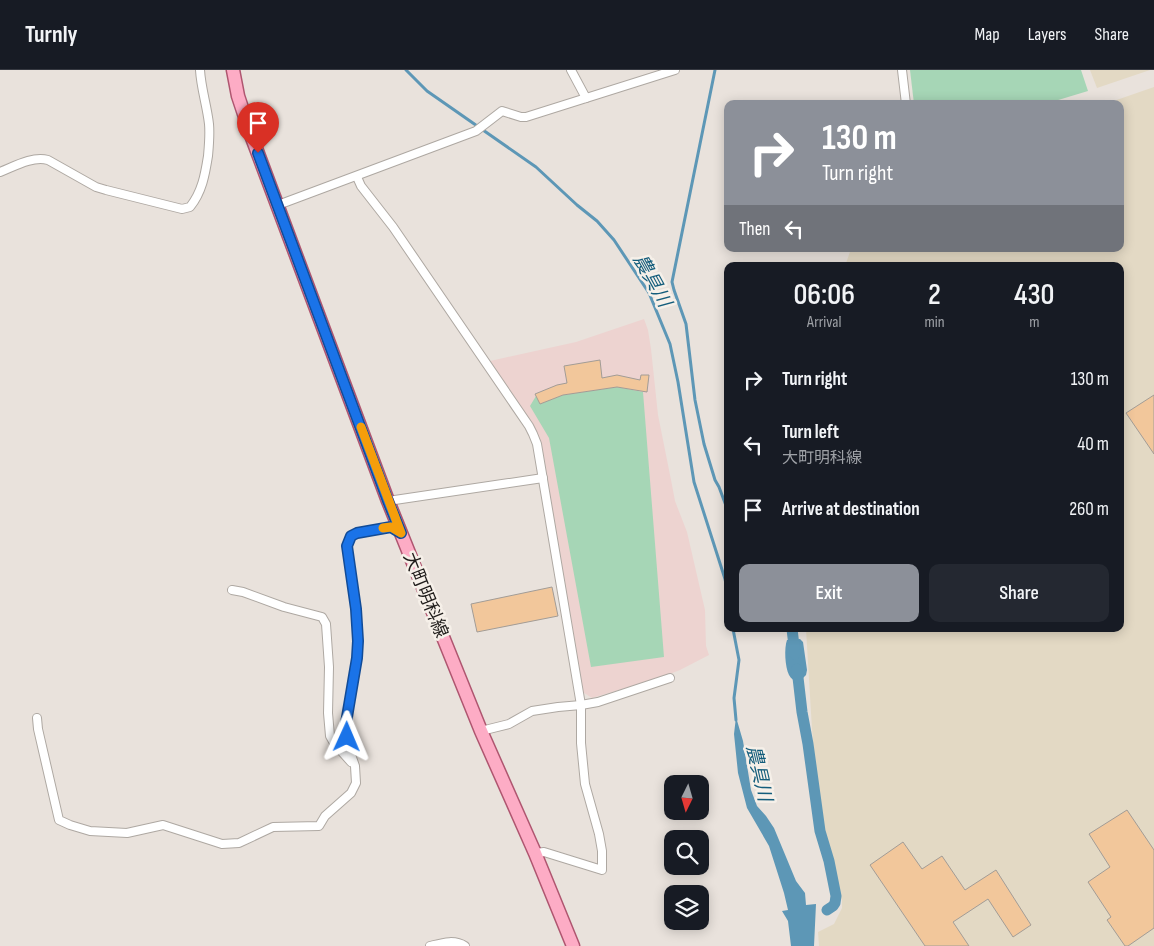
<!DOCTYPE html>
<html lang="en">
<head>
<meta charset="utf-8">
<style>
	:root { --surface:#171b24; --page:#242831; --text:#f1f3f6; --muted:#9ea1a6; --line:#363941; --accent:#8c9099 }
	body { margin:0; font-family:"Sofia Sans Condensed","Noto Sans JP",sans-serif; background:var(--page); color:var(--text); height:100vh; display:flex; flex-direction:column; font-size:19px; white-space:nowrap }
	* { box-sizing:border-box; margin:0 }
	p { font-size:16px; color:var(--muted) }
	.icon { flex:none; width:28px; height:28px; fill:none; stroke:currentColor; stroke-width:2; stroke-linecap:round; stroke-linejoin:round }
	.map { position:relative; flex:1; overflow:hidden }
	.details { position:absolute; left:724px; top:192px; width:400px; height:370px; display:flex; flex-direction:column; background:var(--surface); border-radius:10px; box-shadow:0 2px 12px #0003 }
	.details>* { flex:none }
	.hud { position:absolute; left:724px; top:30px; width:400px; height:152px; border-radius:10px; box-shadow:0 2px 12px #0003; background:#8c9099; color:#fff; overflow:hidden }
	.needle { width:32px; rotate:185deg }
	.buttons { position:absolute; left:664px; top:705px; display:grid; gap:10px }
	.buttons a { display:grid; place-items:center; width:45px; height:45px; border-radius:10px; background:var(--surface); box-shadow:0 2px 12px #0003; font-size:25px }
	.pin { position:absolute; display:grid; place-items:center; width:42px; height:42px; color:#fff; margin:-51px -21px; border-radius:50% 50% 50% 0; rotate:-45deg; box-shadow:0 0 5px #0007 }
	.pin .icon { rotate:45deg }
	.me { position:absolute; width:55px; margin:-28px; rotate:1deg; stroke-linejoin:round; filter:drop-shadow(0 0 4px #0008) }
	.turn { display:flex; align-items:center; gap:18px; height:105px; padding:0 15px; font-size:22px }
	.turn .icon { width:65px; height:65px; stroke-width:2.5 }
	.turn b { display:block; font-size:35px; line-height:42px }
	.then { display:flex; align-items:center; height:48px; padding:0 15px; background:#0003; gap:10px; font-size:19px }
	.eta { display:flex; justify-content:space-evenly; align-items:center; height:85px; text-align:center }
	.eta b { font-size:30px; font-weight:600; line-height:35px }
	.cta { display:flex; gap:10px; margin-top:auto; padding:10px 15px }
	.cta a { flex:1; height:58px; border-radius:10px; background:var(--accent); color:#fff; font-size:20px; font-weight:600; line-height:58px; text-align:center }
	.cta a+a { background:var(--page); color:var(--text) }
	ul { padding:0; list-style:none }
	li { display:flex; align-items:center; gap:15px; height:65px; padding:0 15px }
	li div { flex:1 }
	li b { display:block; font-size:19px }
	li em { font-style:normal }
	header { display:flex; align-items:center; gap:30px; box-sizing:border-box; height:70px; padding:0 25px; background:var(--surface); border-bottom:1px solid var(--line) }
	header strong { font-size:24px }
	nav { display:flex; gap:28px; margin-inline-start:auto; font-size:18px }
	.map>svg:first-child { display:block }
	.commercial { fill:#edd3d0 }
	.industrial { fill:#e3d9c4 }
	.green { fill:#a6d6b6 }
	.water { fill:#5d97b6 }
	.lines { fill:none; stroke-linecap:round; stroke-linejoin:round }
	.stream { stroke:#5d97b6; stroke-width:3 }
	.canal { stroke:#5d97b6; stroke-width:11 }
	.building { fill:#f2c79b; stroke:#a29c96 }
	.minor-casing { stroke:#aea8a2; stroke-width:10 }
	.primary-casing { stroke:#af5670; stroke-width:15 }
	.minor { stroke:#fff; stroke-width:8 }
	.primary { stroke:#fdacc5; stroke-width:12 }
	.route-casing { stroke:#114b97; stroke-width:12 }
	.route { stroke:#1a73e8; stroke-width:9 }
	.slow { stroke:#f59e0b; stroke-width:9 }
	.labels { text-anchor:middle; stroke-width:5; stroke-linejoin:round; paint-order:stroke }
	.street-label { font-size:18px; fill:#201d1b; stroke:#f6f0e9 }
	.water-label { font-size:19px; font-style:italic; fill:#145d7c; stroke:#f6f0e9 }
</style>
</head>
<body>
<header>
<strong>Turnly</strong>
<nav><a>Map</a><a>Layers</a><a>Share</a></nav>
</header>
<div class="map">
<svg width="1154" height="876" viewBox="0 0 1154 876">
	<rect width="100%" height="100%" fill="#e9e2dc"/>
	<!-- commercial -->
	<path class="commercial" d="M644,249L648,260L651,279L658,345L672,415L675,431L687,462L705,540L706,576L709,585L680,600L662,607L592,628L581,621L543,385L520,337L490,291L576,272Z"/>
	<!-- industrial -->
	<g class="industrial">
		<path d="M1090,0H1150L1097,18Z"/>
		<path d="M1154,17V876H819L818,862L834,854L842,838V831L820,753L812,659L806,559H1120V196H845L851,179H1120V34H1105Z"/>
	</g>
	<!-- green -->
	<g class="green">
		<path d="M910,0H1081L1088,21L1045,34H914Z"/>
		<path d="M617,317L643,322L664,587L591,597L549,368L530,336L536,326L540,334L563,325Z"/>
	</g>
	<!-- water -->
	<g class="water">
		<path d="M800,569L803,572L807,600L806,605L798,613C795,611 791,609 789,605C785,597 784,578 787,570Z"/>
		<path d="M736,647L743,671L751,720L757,736L766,746L774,758L796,811L805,823L806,835L816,834L814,876H791L788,851L782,841L788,840L784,823L769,776L747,738L738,703L734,664Z"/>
	</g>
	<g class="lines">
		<!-- stream -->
		<g class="stream">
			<path d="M406,0L427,21L536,97L577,135L597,151L614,170L649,223L670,274L678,312L694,412L725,509L728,525"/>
			<path d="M715,0L672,212L674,220L686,254L695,330L704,374L715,410L719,417L728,441"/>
			<path d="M733,559L739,590L734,628L736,650"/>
		</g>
		<!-- canal -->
		<g class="canal">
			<path d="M792,559L795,584"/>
			<path d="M797,599L802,642L808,674L820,761L829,791L836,826L835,833L833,836L827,840"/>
		</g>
	</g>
	<!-- building -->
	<g class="building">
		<path d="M600,290L602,308L617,305L640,310L641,305H649L647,322L617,317L563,325L540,334L535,324L557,315L567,313L564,296Z"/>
		<path d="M1154,325V384L1126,343Z"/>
		<path d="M552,517L558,546L477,562L471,534Z"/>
		<path d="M1127,740L1154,780V858L1128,876H1125L1107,850L1111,847L1088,812L1110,797L1089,764Z"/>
		<path d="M903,772L922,799L942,786L965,820L996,800L1031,855L1013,867L988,829L953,852L969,876H925L870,795Z"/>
	</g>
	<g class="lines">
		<!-- minor casing -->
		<g class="minor-casing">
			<g id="minor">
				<path d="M571,0L586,28"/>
				<path d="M902,0L906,34"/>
				<path d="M0,102C15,96 32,86 48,90L96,117L106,120L182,139L190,137C202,122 205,105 208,86C209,75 210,65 209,54C207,36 201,18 200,0"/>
				<path d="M357,107L361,116L393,157L529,356L533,364L537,374L581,635V673L585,714L599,764L602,781V800L544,782L535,783"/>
				<path d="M278,135L476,61L502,41L521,47H526L675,0"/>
				<path d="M388,431L543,408"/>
				<path d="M232,520L243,522L284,537L322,547L326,554L329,597L328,643L330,666L334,673L351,692"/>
				<path d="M37,648L38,659L59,750L70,755L90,761L127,763L163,755L222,774L239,773L273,757L319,756L325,746L351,723L356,713L355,696L349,679L346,653L357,588L358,571L356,539L347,476L351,466L357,463L391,457L401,462"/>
				<path d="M481,661L509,654L532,641L558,637L581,635L598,632L670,608"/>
				<path d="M430,876C442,873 454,869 465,876"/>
			</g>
		</g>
		<!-- primary casing -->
		<g class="primary-casing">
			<path id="primary" d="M233,0L238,26L251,65L388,431L481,661L535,783L573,876"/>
		</g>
		<!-- minor -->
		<use href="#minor" class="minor"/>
		<!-- primary -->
		<use href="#primary" class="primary"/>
	</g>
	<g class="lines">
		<!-- route casing -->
		<g class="route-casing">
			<path id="route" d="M258,83L388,431L401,463L391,457L357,463L351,466L347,476L356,539L358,571L357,588L346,653L347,667"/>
		</g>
		<!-- route -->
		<use href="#route" class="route"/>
		<!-- slow -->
		<path class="slow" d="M361,357L401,463L391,457L383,458"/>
	</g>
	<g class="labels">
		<!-- street labels -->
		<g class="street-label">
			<text transform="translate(426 525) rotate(68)" y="6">大町明科線</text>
		</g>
		<!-- water labels -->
		<g class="water-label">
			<text transform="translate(653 210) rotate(61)" y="7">農具川</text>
			<text transform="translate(760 703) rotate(77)" y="7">農具川</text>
		</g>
	</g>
</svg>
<div class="buttons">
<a><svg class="needle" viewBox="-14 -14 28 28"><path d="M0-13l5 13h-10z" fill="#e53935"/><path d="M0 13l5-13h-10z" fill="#9ea1a6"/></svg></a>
<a><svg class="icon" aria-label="search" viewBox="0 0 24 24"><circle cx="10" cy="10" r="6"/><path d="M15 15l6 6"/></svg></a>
<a><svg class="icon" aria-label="layers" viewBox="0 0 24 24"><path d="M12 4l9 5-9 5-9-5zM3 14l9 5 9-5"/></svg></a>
</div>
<div class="pin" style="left:258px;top:83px;background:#d93025"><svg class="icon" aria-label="arrive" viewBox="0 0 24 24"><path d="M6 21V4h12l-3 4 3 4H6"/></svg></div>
<svg class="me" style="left:347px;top:667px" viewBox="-20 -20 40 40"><path d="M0-17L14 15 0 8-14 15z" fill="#1a73e8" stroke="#fff" stroke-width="4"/></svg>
<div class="hud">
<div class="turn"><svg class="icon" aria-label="right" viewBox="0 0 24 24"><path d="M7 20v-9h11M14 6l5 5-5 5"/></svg><div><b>130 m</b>Turn right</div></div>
<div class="then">Then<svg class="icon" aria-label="left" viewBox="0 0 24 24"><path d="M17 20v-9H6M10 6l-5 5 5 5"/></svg></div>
</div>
<section class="details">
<div class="eta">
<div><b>06:06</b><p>Arrival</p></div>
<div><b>2</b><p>min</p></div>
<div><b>430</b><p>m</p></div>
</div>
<ul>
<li><svg class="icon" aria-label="right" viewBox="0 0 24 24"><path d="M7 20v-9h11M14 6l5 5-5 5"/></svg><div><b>Turn right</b></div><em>130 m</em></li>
<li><svg class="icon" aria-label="left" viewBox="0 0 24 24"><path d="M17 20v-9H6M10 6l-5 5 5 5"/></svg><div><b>Turn left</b><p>大町明科線</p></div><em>40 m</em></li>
<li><svg class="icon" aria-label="arrive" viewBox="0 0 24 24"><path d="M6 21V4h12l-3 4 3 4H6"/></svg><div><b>Arrive at destination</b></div><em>260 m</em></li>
</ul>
<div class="cta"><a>Exit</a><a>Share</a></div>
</section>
</div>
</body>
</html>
